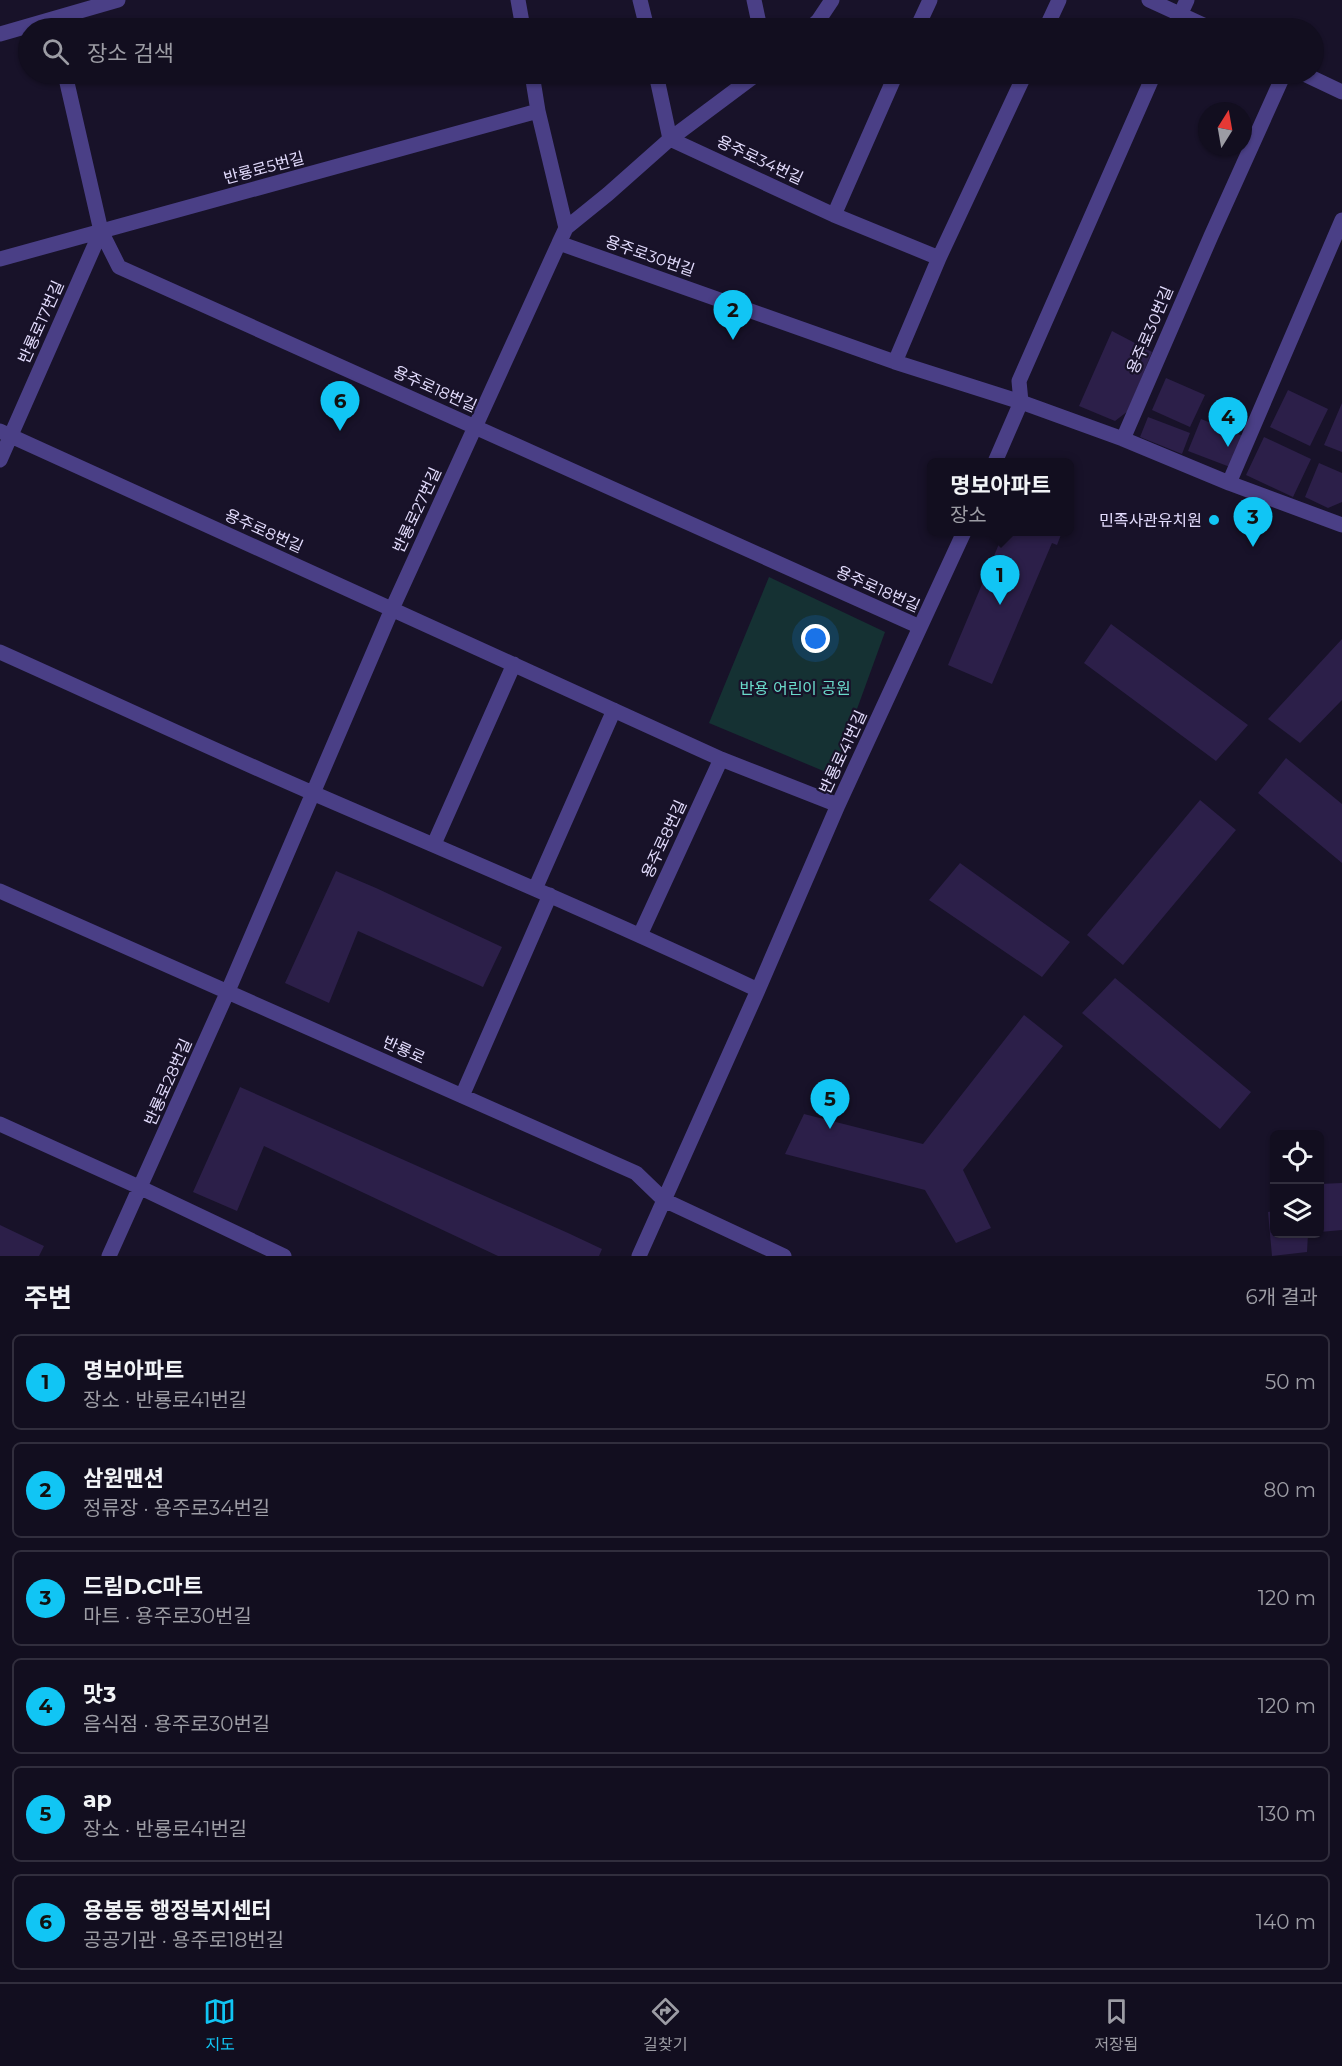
<!DOCTYPE html>
<html lang="ko">
<head>
<meta charset="utf-8">
<style>
	:root { --surface:#120e1f; --page:#1b1728; --text:#f1f3f6; --muted:#9c9ca4; --line:#312e3d; --accent:#11c5f4 }
	body { margin:0; font-family:Montserrat,"Noto Sans KR",sans-serif; background:var(--page); color:var(--text) }
	.controls { position:absolute; right:18px; bottom:18px; display:grid; overflow:hidden; border-radius:9px; box-shadow:0 2px 4px #0004 }
	.controls button { width:54px; height:54px; display:grid; place-items:center; padding:0; border:0; border-bottom:2px solid var(--line); background:var(--surface); color:var(--text); font:30px sans-serif }
	.compass { position:absolute; left:1198px; top:102px; width:54px; height:54px; border-radius:50%; background:var(--surface); box-shadow:0 2px 4px #0004; rotate:11deg }
	.you { position:absolute; left:816px; top:639px; width:21px; height:21px; margin:-15px; border:4px solid #fff; border-radius:50%; background:#1a73e8; box-shadow:0 0 0 9px #1a73e833 }
	.badge { display:grid; place-items:center; width:39px; height:39px; border-radius:50%; background:var(--accent); color:#111; font-size:20px; font-weight:700 }
	.pin { position:absolute; translate:-50% -50px; filter:drop-shadow(0 2px 3px #0008) }
	.pin::after { content:''; position:absolute; top:32px; width:21px; height:18px; background:inherit; clip-path:polygon(0 0,100% 0,50% 100%) }
	.popup { position:absolute; left:927px; top:458px; width:147px; height:78px; box-sizing:border-box; display:grid; place-content:center; border-radius:9px; background:var(--surface); filter:drop-shadow(0 2px 4px #0005); font-size:20px; white-space:nowrap; color:var(--muted) }
	.popup b { font-size:22px; color:var(--text) }
	.popup::after { content:''; position:absolute; left:50%; top:100%; margin-left:-12px; border:12px solid transparent; border-top-color:var(--surface) }
	.list { margin:0; padding:0; list-style:none }
	h2 { display:flex; justify-content:space-between; align-items:center; height:78px; margin:0; padding:0 24px; font-size:26px }
	h2 small { font-size:20px; font-weight:400; color:var(--muted) }
	.list li { display:grid; grid-template-columns:39px 1fr auto; gap:18px; align-items:center; box-sizing:border-box; height:96px; margin:0 12px 12px; padding:0 12px; border:2px solid var(--line); border-radius:9px }
	.list b { display:block; font-size:22px; white-space:nowrap }
	.list p { margin:0; font-size:20px; white-space:nowrap; color:var(--muted) }
	.list em { font-size:20px; font-style:normal; color:var(--muted) }
	.icon { flex:none; width:33px; height:33px; fill:none; stroke:currentColor; stroke-width:2; stroke-linecap:round; stroke-linejoin:round }
	.map { position:relative; flex:none; width:1342px; height:1256px; overflow:hidden }
	.search { position:absolute; background:var(--surface); box-shadow:0 2px 4px #0004; left:18px; right:18px; top:18px; height:66px; display:flex; align-items:center; gap:15px; box-sizing:border-box; padding:0 21px; border-radius:33px; color:var(--muted); font-size:22px }
	.sheet { height:726px; background:var(--surface) }
	nav { display:flex; justify-content:space-around; align-items:center; box-sizing:border-box; height:84px; border-top:2px solid var(--line); background:var(--surface); font-size:16px; color:var(--muted) }
	nav a { display:grid; justify-items:center; gap:3px }
	nav .on { color:var(--accent) }
	.map>svg:first-child { display:block }
	.green { fill:#153133 }
	.building { fill:#2c1f49 }
	.lines { fill:none; stroke-linecap:round; stroke-linejoin:round }
	.minor { stroke:#4a3f86; stroke-width:15 }
	.poi-dot { fill:#11c5f4; stroke:#181229; stroke-width:2 }
	.labels { text-anchor:middle; dominant-baseline:central; stroke-width:4.5; stroke-linejoin:round; paint-order:stroke }
	.street-label { font-size:16px; fill:#e3dcfd; stroke:#181229 }
	.poi-label { font-size:16px; fill:#e3dcfd; stroke:#181229; text-anchor:end }
	.park-label { font-size:16px; fill:#6adbcb; stroke:#181229 }
</style>
</head>
<body>
<div class="map">
<svg width="1342" height="1256" viewBox="0 0 1342 1256">
	<rect width="100%" height="100%" fill="#181229"/>
	<path class="green" d="M769,577L885,632L833,775L709,723Z"/>
	<path class="building" d="M1112,331L1152,352L1128,411L1115,421L1079,406Z
		M1166,378L1205,395L1190,427L1152,410Z
		M1288,390L1328,409L1310,446L1270,427Z
		M1342,403V452L1324,445Z
		M1148,417L1190,433L1182,454L1140,437Z
		M1201,419L1243,436L1230,467L1188,451Z
		M1264,437L1311,459L1293,497L1246,475Z
		M1319,463L1342,473V502L1328,508L1305,497Z
		M1004,532H1062L1057,545L1052,543L992,684L948,665Z
		M1111,624L1248,725L1216,761L1084,663Z
		M1342,639V700L1300,743L1268,719Z
		M1286,758L1342,804V863L1258,793Z
		M1200,800L1236,830L1123,965L1087,935Z
		M960,863L1070,942L1042,977L929,900Z
		M336,871L376,888L502,947L483,987L358,931L329,1003L285,983Z
		M1115,978L1251,1092L1220,1129L1082,1013Z
		M1024,1015L1063,1046L963,1170L991,1228L956,1243L925,1190L785,1154L804,1114L923,1144Z
		M240,1087L568,1233L602,1249L599,1256H498L264,1146L237,1211L193,1192Z
		M1342,1183V1230L1320,1232V1184Z
		M1274,1211V1234H1308L1307,1252L1272,1256L1268,1212Z
		M0,1225L44,1246L39,1256H0Z"/>
	<g class="lines">
		<path class="minor" d="M518,0L523,28
			M640,0L647,28
			M754,0L760,28
			M1149,0L1210,28
			M810,28L818,21L832,0
			M917,28L930,0
			M1046,28L1059,0
			M1174,28L1187,0
			M0,34L118,0
			M65,74L101,231L119,267L920,627
			M532,74L538,111L566,228L559,243L895,362L1021,402L1123,439L1229,483L1342,525
			M656,74L670,139
			M1304,74L1342,92
			M670,139L834,215L939,258
			M834,215L896,74
			M566,228L608,194L670,139L757,74
			M0,259L538,111
			M895,362L939,258L1025,74
			M0,431L721,759L838,805
			M1123,439L1211,236L1284,74
			M0,460L101,231
			M995,462L1021,402L1019,381L1154,74
			M1229,483L1342,220
			M0,652C105,699 209,748 315,794C463,858 612,921 758,990
			M434,844L514,664
			M535,889L614,710
			M0,891L636,1173L664,1200L784,1256
			M640,935L721,759
			M462,1096L550,895
			M0,1124L139,1187L284,1256
			M109,1256L228,991L392,609L559,243
			M639,1256L758,990L838,805L964,532"/>
	</g>
	<circle class="poi-dot" cx="1214" cy="520" r="6"/>
	<g class="labels">
		<g class="street-label">
			<text transform="translate(760 160) rotate(25)">용주로34번길</text>
			<text transform="translate(264 168) rotate(-15)">반룡로5번길</text>
			<text transform="translate(650 256) rotate(19)">용주로30번길</text>
			<text transform="translate(41 322) rotate(-66)">반룡로17번길</text>
			<text transform="translate(1150 330) rotate(-67)">용주로30번길</text>
			<text transform="translate(435 389) rotate(24)">용주로18번길</text>
			<text transform="translate(417 510) rotate(-65)">반룡로27번길</text>
			<text transform="translate(264 531) rotate(24)">용주로8번길</text>
			<text transform="translate(878 589) rotate(24)">용주로18번길</text>
			<text transform="translate(843 752) rotate(-65)">반룡로41번길</text>
			<text transform="translate(664 839) rotate(-65)">용주로8번길</text>
			<text transform="translate(404 1050) rotate(24)">반룡로</text>
			<text transform="translate(168 1082) rotate(-66)">반룡로28번길</text>
		</g>
		<g class="poi-label">
			<text x="1202" y="520">민족사관유치원</text>
		</g>
		<g class="park-label">
			<text x="795" y="688">반용 어린이 공원</text>
		</g>
	</g>
</svg>
<div class="controls">
<button><svg class="icon" aria-label="locate" viewBox="0 0 24 24"><circle cx="12" cy="12" r="6"/><path d="M12 2v4M12 18v4M2 12h4M18 12h4"/></svg></button>
<button><svg class="icon" aria-label="layers" viewBox="0 0 24 24"><path d="M12 4l9 5-9 5-9-5zM3 14l9 5 9-5"/></svg></button>
</div>
<svg class="compass" viewBox="-18 -18 36 36"><path d="M0-13l5 13h-10z" fill="#e53935"/><path d="M0 13l5-13h-10z" fill="#9c9ca4"/></svg>
<div class="you"></div>
<div class="pin badge" style="left:1000px;top:605px">1</div>
<div class="popup"><b>명보아파트</b>장소</div>
<div class="pin badge" style="left:733px;top:340px">2</div>
<div class="pin badge" style="left:1253px;top:547px">3</div>
<div class="pin badge" style="left:1228px;top:447px">4</div>
<div class="pin badge" style="left:830px;top:1129px">5</div>
<div class="pin badge" style="left:340px;top:431px">6</div>
<div class="search"><svg class="icon" aria-label="search" viewBox="0 0 24 24"><circle cx="10" cy="10" r="6"/><path d="M15 15l6 6"/></svg>장소 검색</div>
</div>
<section class="sheet">
<h2>주변<small>6개 결과</small></h2>
<ul class="list">
<li><span class="badge">1</span><div><b>명보아파트</b><p>장소 · 반룡로41번길</p></div><em>50 m</em></li>
<li><span class="badge">2</span><div><b>삼원맨션</b><p>정류장 · 용주로34번길</p></div><em>80 m</em></li>
<li><span class="badge">3</span><div><b>드림D.C마트</b><p>마트 · 용주로30번길</p></div><em>120 m</em></li>
<li><span class="badge">4</span><div><b>맛3</b><p>음식점 · 용주로30번길</p></div><em>120 m</em></li>
<li><span class="badge">5</span><div><b>ap</b><p>장소 · 반룡로41번길</p></div><em>130 m</em></li>
<li><span class="badge">6</span><div><b>용봉동 행정복지센터</b><p>공공기관 · 용주로18번길</p></div><em>140 m</em></li>
</ul>
</section>
<nav>
<a class="on"><svg class="icon" aria-label="map" viewBox="0 0 24 24"><path d="M3 6l6-2 6 2 6-2v14l-6 2-6-2-6 2zM9 4v14M15 6v14"/></svg>지도</a>
<a><svg class="icon" aria-label="directions" viewBox="0 0 24 24"><path d="M12 3l9 9-9 9-9-9zM9 14v-3h6M13 9l2 2-2 2"/></svg>길찾기</a>
<a><svg class="icon" aria-label="saved" viewBox="0 0 24 24"><path d="M7 4h10v16l-5-4-5 4z"/></svg>저장됨</a>
</nav>
</body>
</html>
